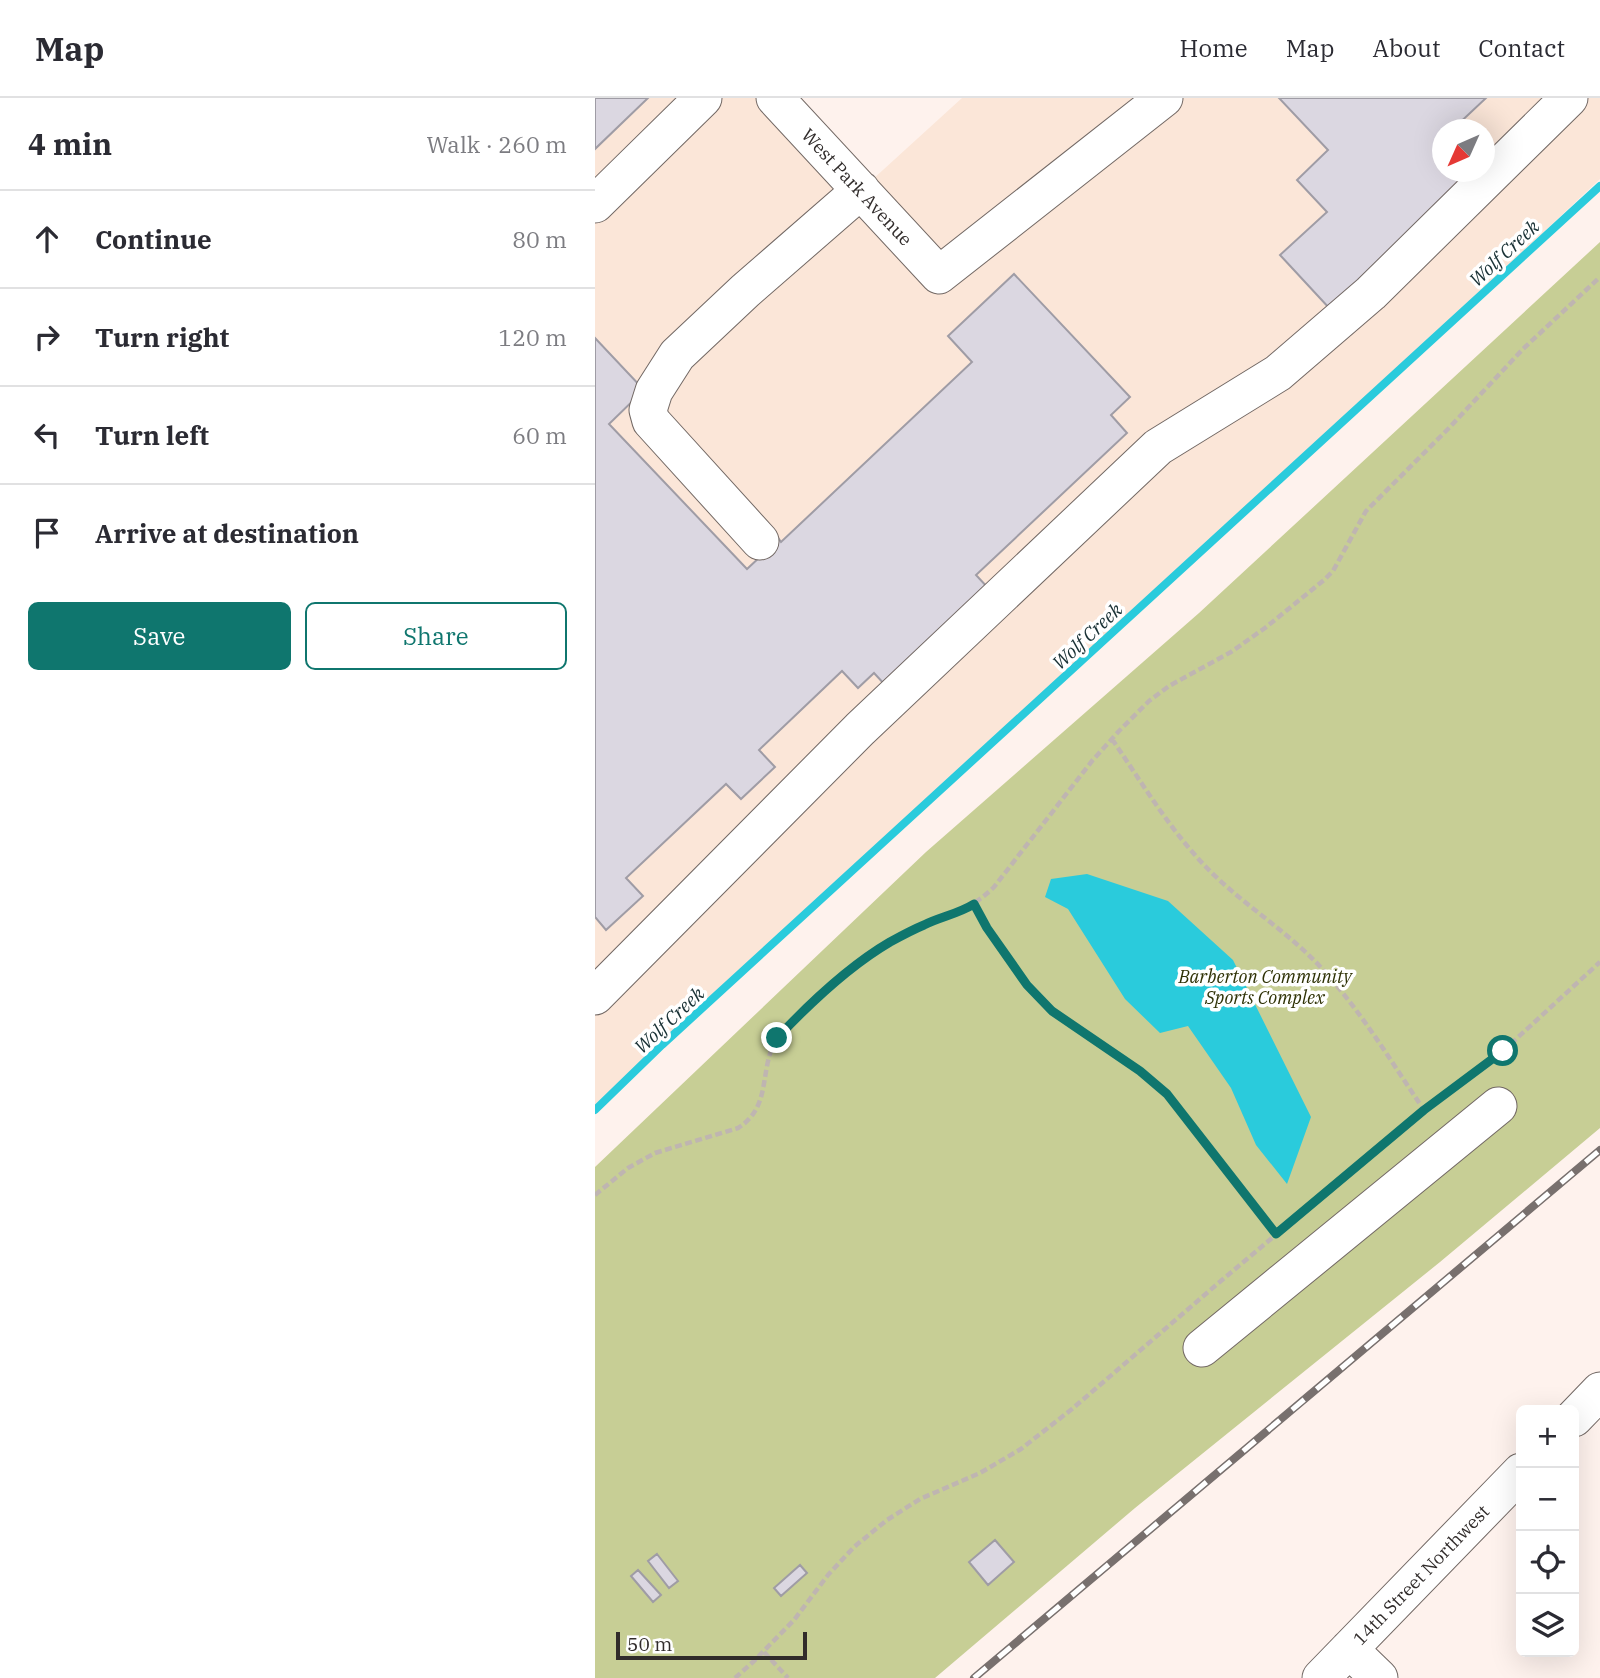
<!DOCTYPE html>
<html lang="en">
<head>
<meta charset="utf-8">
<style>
	:root { --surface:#fff; --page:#f2f2f3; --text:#2b2b33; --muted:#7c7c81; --line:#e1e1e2; --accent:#0f766e }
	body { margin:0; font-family:"IBM Plex Serif",serif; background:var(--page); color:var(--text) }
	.controls { position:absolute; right:21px; bottom:21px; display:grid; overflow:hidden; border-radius:10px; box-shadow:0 7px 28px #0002 }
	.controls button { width:63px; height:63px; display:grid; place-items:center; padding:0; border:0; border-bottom:2px solid var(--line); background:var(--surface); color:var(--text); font:35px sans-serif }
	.compass { position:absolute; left:837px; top:21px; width:63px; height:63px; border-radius:50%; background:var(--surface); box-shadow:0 7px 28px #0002; rotate:225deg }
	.scale { position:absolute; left:21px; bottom:18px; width:191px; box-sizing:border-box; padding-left:7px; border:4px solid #312c2b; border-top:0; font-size:19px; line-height:24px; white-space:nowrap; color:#312c2b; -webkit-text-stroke:5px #fff; paint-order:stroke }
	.stop { position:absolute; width:21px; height:21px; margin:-16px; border:5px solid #0f766e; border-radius:50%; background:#fff }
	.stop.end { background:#0f766e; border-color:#fff; box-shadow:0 2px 7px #0008 }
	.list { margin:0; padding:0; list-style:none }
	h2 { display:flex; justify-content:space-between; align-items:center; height:91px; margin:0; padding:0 28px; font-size:30px }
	h2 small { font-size:23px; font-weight:400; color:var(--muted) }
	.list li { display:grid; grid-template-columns:46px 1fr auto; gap:21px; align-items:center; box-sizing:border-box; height:98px; padding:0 28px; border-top:2px solid var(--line) }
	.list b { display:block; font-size:26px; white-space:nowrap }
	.list em { font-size:23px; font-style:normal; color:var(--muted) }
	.actions { display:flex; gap:14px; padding:21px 28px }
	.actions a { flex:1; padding:16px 0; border:2px solid var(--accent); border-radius:10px; text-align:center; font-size:24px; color:var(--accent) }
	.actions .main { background:var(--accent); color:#fff }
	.icon { flex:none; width:38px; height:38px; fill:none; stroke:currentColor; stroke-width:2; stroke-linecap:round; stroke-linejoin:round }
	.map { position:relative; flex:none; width:1005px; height:1580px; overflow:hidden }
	header { display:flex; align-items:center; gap:42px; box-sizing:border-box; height:98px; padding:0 35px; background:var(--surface); border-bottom:2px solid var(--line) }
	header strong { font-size:33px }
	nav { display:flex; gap:38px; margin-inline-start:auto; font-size:24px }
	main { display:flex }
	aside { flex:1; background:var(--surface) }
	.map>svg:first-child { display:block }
	.industrial { fill:#fbe6d8; fill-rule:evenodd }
	.green { fill:#c7ce95 }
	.water { fill:#2acbdc }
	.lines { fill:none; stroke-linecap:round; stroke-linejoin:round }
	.stream { stroke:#2acbdc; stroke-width:8 }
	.building { fill:#dbd7e1; stroke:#9f9ca5; stroke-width:2 }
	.minor-casing { stroke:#726864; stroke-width:39 }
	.path { stroke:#bfb5b1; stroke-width:4.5; stroke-dasharray:7 3.5; stroke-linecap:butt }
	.minor { stroke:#fff; stroke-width:37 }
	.rail-casing { stroke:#78706e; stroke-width:8 }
	.rail { stroke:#fff; stroke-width:5; stroke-dasharray:16; stroke-linecap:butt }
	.route { stroke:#0f766e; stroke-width:9 }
	.labels { text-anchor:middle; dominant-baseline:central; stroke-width:7; stroke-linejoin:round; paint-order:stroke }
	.street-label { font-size:18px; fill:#312c2b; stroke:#fff }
	.park-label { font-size:18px; font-style:italic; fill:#2f3206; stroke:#fff }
	.water-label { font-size:19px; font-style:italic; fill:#193135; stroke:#fff }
</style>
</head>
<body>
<header>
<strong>Map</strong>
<nav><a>Home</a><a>Map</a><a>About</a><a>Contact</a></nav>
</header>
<main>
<aside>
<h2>4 min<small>Walk · 260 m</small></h2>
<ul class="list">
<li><svg class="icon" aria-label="ahead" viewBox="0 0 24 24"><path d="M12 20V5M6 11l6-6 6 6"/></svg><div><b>Continue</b></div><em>80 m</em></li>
<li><svg class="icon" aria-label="right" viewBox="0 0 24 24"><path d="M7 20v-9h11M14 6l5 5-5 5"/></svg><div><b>Turn right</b></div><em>120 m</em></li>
<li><svg class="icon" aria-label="left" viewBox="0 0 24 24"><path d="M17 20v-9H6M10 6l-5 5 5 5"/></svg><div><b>Turn left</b></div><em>60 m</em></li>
<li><svg class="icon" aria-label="arrive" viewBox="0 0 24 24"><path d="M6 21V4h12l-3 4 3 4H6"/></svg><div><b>Arrive at destination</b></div></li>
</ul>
<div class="actions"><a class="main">Save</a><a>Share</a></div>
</aside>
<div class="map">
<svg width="1005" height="1580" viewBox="0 0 1005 1580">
	<rect width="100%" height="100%" fill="#fef2ed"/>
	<path class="industrial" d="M0,0H180L266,92L367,0H1005V81L697,371L67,947L0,1012ZM848,32H890V74H848Z"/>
	<path class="green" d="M1005,144V1030L845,1164L540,1410L340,1580H0V1069L331,754L604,515Z"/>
	<path class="water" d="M492,776L573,803L638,862L716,1019L692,1086L661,1047L636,990L593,928L565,935L530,901L473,811L450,799L456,781Z"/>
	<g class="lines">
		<path class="stream" d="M0,1012L67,947L1005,88"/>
	</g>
	<path class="building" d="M0,0H53L0,51Z
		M684,0H891L857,32H848V74H884L736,212L685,157L732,114L702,82L733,52Z
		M419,176L535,299L516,317L532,335L381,477L395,492L292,589L279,575L263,590L247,573L164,652L180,669L146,701L131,686L31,780L48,798L11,832L0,819V240L49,292L14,326L152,471L184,441L186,444L377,264L353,238Z
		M400,1442L419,1464L393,1487L374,1464Z
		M62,1456L83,1483L74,1490L53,1463Z
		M205,1467L212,1475L186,1498L179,1490Z
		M43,1472L66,1497L58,1504L36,1478Z"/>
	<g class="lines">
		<defs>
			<path id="minor" d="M180,0L344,177L569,0
				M0,106L108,0
				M165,443L56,323L53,312L59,293L82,257L150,193L266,92
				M0,898L265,631L563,349L683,275L776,195L974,0
				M607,1250L903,1008
				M979,1320L1005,1293
				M754,1551L784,1580
				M726,1580L926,1374"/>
		</defs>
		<use href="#minor" class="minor-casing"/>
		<path class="path" d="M517,641C547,685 575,732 612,770C651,810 701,838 736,881C771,921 799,968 829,1012
			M379,806L392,830L432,887L457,913L545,973L572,996L681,1136
			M0,1097L33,1070L60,1055L143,1030C178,1008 163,971 182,940C188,930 200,921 208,913C234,889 262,865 292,846C329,822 367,821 399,789L497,663L524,633L554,603L574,588L636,554L670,530L729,482L738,473L771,413L853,331L928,251L1005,179
			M169,1554L193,1580
			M140,1580L159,1563L199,1522L233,1477L259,1449L292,1422L325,1401L385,1375L426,1351L477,1311L620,1188L829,1012L908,953L1005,864"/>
		<use href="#minor" class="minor"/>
		<defs>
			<path id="rail" d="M379,1580L1005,1052"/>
		</defs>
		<use href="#rail" class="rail-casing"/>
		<use href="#rail" class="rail"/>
	</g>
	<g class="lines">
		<path class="route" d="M182,940C214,906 254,868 295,844C306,838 317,832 329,827C345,819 363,816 379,806L392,830L432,887L457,913L545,973L572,996L681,1136L829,1012L908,953"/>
	</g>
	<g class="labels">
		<g class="street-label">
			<text transform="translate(262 89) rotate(47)">West Park Avenue</text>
			<text transform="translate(826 1477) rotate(-46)">14th Street Northwest</text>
		</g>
		<g class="park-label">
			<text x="670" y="878">Barberton Community<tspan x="670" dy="21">Sports Complex</tspan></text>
		</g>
		<g class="water-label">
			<text transform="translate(909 155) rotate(-43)">Wolf Creek</text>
			<text transform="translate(492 538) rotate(-43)">Wolf Creek</text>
			<text transform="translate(74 922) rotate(-43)">Wolf Creek</text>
		</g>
	</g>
</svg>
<div class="controls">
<button>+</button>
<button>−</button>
<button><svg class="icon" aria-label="locate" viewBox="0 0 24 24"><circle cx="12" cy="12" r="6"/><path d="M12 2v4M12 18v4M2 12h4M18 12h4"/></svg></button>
<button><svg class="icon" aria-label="layers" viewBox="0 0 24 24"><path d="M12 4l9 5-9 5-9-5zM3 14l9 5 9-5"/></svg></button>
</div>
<svg class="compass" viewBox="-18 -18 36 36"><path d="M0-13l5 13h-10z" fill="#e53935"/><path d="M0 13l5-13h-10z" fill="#7c7c81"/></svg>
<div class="scale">50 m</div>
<div class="stop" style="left:908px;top:953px"></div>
<div class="stop end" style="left:182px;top:940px"></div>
</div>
</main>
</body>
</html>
